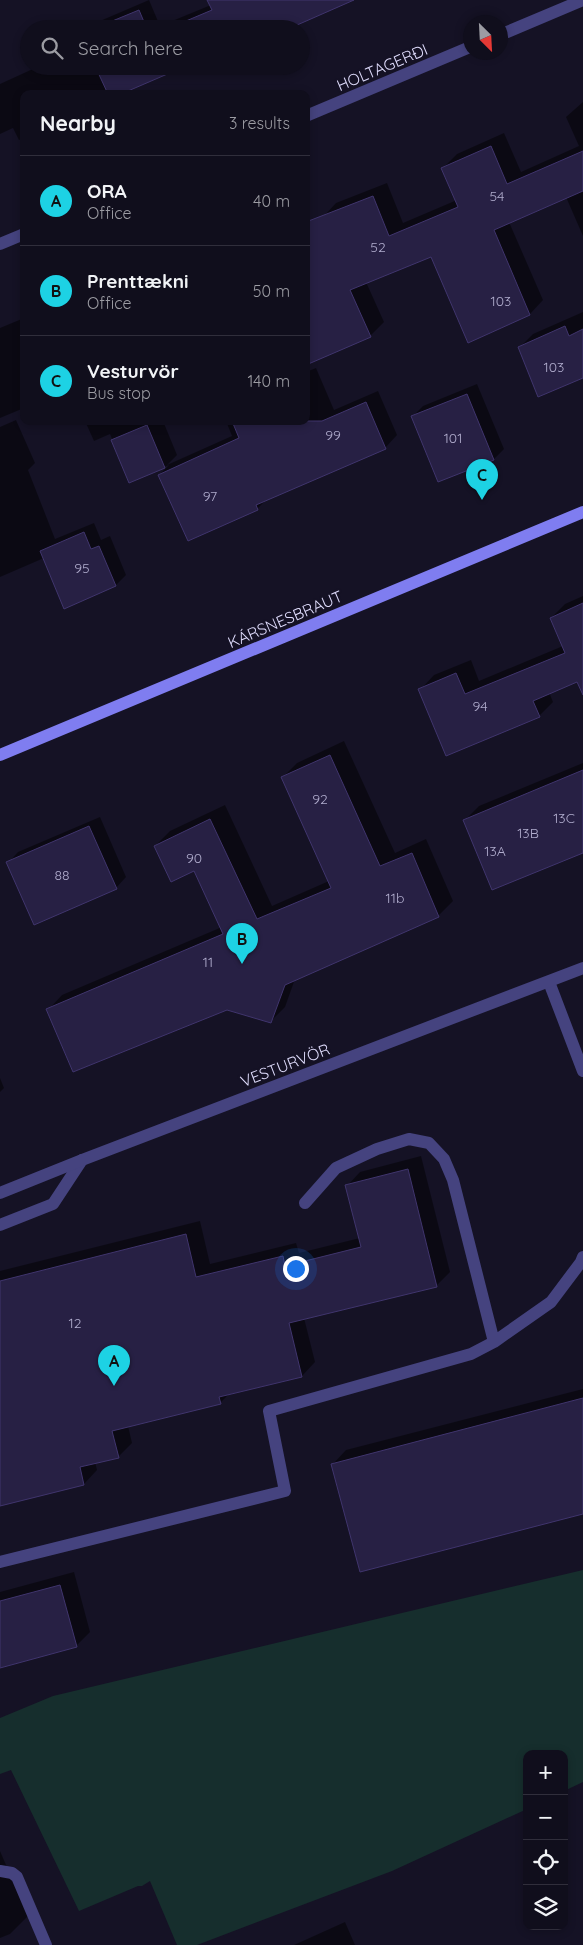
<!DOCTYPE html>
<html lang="en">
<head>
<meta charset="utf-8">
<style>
	:root { --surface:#100e1c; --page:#191725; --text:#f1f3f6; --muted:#9c9ca3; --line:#302e3b; --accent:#1dd2e4 }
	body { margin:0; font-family:Quicksand,sans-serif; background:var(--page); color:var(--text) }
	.controls { position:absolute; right:15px; bottom:15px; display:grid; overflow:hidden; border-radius:10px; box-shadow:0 2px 8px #0003 }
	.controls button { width:45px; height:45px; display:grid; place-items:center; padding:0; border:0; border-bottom:1px solid var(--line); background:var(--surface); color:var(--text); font:25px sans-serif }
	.compass { position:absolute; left:463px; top:15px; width:45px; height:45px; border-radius:50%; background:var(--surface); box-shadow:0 2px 8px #0003; rotate:156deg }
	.you { position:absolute; left:295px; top:1268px; width:18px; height:18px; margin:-12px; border:4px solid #fff; border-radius:50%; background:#1a73e8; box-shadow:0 0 0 8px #1a73e833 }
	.badge { display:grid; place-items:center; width:32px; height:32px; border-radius:50%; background:var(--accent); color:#111; font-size:16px; font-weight:700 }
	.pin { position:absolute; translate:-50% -41px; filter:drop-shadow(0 1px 2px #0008) }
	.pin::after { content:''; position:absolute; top:26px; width:18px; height:15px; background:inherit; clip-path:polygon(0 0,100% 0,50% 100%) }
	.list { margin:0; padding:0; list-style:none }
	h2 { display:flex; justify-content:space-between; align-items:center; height:65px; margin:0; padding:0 20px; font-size:21px }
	h2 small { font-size:16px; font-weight:400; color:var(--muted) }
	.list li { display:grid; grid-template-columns:32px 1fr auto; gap:15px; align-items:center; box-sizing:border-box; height:90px; padding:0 20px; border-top:1px solid var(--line) }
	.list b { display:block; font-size:19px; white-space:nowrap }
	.list p { margin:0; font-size:16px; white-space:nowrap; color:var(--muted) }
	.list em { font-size:16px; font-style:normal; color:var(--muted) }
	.icon { flex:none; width:28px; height:28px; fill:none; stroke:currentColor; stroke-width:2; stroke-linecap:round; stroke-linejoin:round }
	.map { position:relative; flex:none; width:583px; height:1945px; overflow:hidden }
	.search { position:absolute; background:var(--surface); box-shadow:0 2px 8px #0003; left:20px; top:20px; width:290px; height:55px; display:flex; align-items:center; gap:12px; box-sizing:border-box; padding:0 18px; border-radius:28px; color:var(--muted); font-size:19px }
	.panel { position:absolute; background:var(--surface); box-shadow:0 2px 8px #0003; left:20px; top:90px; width:290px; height:335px; border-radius:10px }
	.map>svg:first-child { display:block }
	.green { fill:#162e2d }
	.shadow { fill:#0007 }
	.building { fill:#272044; stroke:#40356d }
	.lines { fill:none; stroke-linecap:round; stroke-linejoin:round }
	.lane { stroke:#45437f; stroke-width:12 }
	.street { stroke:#45437f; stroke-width:12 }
	.secondary { stroke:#7f7df0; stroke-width:12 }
	.labels { text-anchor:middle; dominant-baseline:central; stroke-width:4.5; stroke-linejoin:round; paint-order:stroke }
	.number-label { font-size:14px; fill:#b0accd }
	.street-label { font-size:16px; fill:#dedbfb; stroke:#151225 }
</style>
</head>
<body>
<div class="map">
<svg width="583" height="1945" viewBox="0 0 583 1945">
	<rect width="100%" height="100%" fill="#151225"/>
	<path class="green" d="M583,1570V1782L564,1791V1754H527V1809L392,1871L197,1945H177L150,1881L142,1886H138L79,1911L11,1770L0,1774V1718L53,1696Z"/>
	<path class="shadow" d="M149,0L160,26L211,5L209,0H352L285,29H88L93,24Z
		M34,66H183L118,94H24V138L19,140L13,128L0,134V84L35,68Z
		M583,102V236L566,197L509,222L543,300L530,314L469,341L432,255L366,282L384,322L370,336L306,301L323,217L336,203L387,183L403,223L457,200L443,168L457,154L504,133L521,172L579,146L566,117Z
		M583,312V376L519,348L533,334Z
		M24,318V408L0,418V328Z
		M316,368L334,410L378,391L397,435L385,448L267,499L257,509L159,475L169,465L129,481L110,434L94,441L85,421H163L177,455L167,465L232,436L226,421H306V372Z
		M477,384L504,449L494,459L439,481L413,416L423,406Z
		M16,420L35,463L28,470L55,539L94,523L101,540L110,536L126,575L116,585L65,607L44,558L0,577V427Z
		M583,596V678L549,692L553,702L539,716L420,690L434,675L471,660L479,681L563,646L551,618L565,604Z
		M344,741L395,853L426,839L453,901L438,916L295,979L285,1007L270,1022L227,1009L48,1010L62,995L222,927L195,869L155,846L170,831L225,805L272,906L329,881L283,777L297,763Z
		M583,763V851L465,820L479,806Z
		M100,817L126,877L116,888L8,863L18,852Z
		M0,1078L4,1088L0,1092Z
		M421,1156L450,1272L436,1286L304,1318L315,1362L302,1376L230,1393L220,1403L128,1426L132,1443L118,1457L95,1462L97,1470L84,1484L0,1505V1271L200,1221L210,1264L296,1243L299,1253L360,1238L347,1186L360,1172Z
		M583,1389V1513L333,1464L346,1450Z
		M74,1572L90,1632L76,1646L0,1666V1592Z
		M0,1851L28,1916L10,1934L0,1938Z
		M345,1922L355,1945H294Z"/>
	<path class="building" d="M207,0H354L288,29H167L212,10Z
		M139,10L147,29H93Z
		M95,66H186L121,94H108Z
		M491,146L507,184L583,151V191L494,230L530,315L468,343L431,257L350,290L371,337L306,365V222L373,196L389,236L458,207L441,168Z
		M565,326L569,336L583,329V378L538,397L518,347Z
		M467,394L494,460L438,482L411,416Z
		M366,402L386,449L256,505L258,510L188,541L158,475L239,438L232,421H322Z
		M147,425L165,468L129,483L111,440Z
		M84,532L91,549L99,546L116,586L64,609L40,551Z
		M583,603V695L577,682L533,701L540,717L446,756L418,689L456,673L465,694L565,653L550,618Z
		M330,755L380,866L412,853L439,917L285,985L271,1023L227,1010L73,1072L46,1009L223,934L194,871L171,882L154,846L210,819L257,919L331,888L281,777Z
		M583,770V853L492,890L463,820Z
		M89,826L117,889L34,925L6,862Z
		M408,1169L437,1287L289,1323L302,1377L219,1397L221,1404L112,1431L119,1458L80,1467L84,1485L0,1506V1281L186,1234L196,1277L283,1256L285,1266L361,1247L345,1185Z
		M583,1398V1514L360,1572L331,1464Z
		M60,1585L77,1647L0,1668V1601Z"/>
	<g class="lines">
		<path class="lane" d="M549,982L583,1071
			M305,1203L336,1168L377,1149L409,1139L429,1143L444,1159L453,1180L494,1342
			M0,1225L53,1204L82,1160
			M0,1562L285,1491L269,1411L471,1354L494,1342L551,1302L581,1262L583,1257
			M0,1871L12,1873L17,1877L46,1945"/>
		<path class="street" d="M500,35L583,0
			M306,116L470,47
			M0,244L24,234
			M0,1193L82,1160L583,968"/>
		<path class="secondary" d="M0,755L583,512"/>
	</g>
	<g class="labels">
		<g class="number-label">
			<text x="497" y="196">54</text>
			<text x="378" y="247">52</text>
			<text x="501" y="301">103</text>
			<text x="554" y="367">103</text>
			<text x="333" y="435">99</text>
			<text x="453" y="438">101</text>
			<text x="210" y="496">97</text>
			<text x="82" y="568">95</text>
			<text x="480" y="706">94</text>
			<text x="320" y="799">92</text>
			<text x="564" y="818">13C</text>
			<text x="528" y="833">13B</text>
			<text x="495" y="851">13A</text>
			<text x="194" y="858">90</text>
			<text x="62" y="875">88</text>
			<text x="395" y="898">11b</text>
			<text x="208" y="962">11</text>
			<text x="75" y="1323">12</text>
		</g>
		<g class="street-label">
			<text transform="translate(382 67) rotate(-23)">HOLTAGERÐI</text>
			<text transform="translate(285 619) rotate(-23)">KÁRSNESBRAUT</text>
			<text transform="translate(285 1065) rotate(-21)">VESTURVÖR</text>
		</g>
	</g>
</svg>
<div class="controls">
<button>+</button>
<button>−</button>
<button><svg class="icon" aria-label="locate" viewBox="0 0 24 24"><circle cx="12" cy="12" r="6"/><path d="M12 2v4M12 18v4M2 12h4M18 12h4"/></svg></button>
<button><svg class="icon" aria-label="layers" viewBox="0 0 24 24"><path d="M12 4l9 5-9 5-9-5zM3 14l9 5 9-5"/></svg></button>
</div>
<svg class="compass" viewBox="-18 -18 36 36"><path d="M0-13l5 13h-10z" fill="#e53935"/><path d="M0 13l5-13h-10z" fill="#9c9ca3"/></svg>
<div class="you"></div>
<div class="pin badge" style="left:114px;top:1386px">A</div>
<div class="pin badge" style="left:242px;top:964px">B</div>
<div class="pin badge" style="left:482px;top:500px">C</div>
<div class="search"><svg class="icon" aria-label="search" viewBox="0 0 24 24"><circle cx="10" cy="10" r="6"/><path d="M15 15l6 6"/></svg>Search here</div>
<section class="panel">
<h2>Nearby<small>3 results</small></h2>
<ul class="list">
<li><span class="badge">A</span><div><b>ORA</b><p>Office</p></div><em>40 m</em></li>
<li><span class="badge">B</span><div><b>Prenttækni</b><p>Office</p></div><em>50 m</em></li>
<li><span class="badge">C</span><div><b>Vesturvör</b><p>Bus stop</p></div><em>140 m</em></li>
</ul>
</section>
</div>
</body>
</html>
